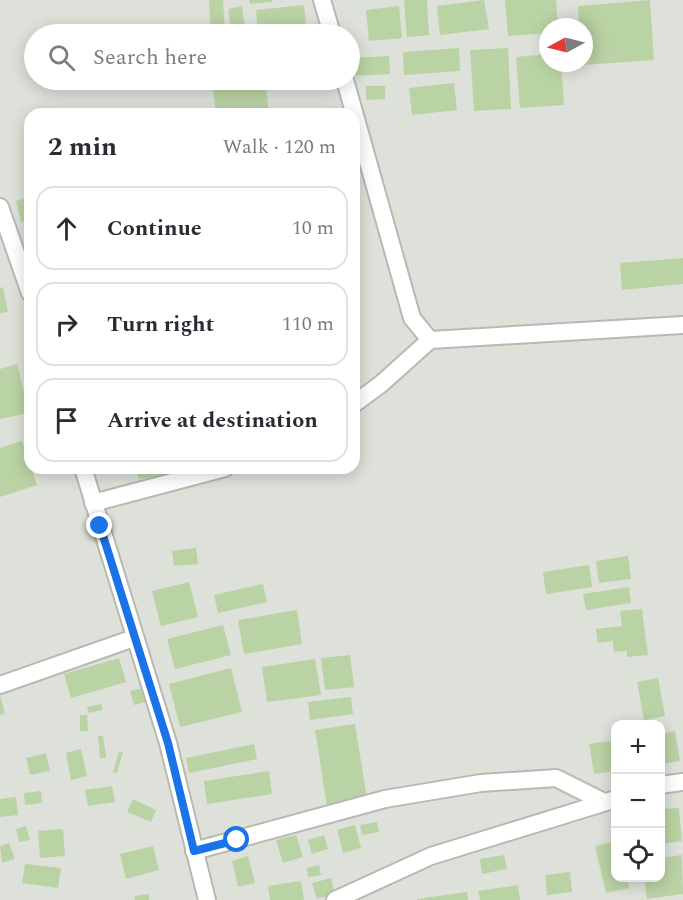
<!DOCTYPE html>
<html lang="en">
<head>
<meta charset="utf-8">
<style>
	:root { --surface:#fff; --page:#f2f2f3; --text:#2b2b33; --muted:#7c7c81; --line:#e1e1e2 }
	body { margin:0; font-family:Spectral,serif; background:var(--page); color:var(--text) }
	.controls { position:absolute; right:18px; bottom:18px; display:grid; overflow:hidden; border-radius:12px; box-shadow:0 3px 15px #0003 }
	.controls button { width:54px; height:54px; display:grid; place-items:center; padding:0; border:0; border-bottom:2px solid var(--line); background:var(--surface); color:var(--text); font:30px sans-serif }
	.compass { position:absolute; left:539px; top:18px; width:54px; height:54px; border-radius:50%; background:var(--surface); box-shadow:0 3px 15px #0003; rotate:263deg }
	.stop { position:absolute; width:18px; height:18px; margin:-14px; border:4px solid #1a73e8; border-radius:50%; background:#fff }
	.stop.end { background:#1a73e8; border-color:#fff; box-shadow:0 2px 6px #0008 }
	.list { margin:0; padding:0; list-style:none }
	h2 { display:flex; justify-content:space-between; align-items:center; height:78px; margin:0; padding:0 24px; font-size:26px }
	h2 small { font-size:20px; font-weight:400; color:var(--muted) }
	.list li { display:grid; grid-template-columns:39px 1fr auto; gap:18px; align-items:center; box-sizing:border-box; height:84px; margin:0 12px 12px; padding:0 12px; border:2px solid var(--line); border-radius:18px }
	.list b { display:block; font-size:22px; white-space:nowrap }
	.list em { font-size:20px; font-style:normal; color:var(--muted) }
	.icon { flex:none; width:33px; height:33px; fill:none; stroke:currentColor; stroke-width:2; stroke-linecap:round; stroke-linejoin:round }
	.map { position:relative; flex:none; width:683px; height:900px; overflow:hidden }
	.search { position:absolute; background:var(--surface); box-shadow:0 3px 15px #0003; left:24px; top:24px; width:336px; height:66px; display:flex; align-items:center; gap:15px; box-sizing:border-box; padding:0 21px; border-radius:33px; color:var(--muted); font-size:22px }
	.panel { position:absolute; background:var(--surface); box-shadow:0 3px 15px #0003; left:24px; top:108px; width:336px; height:366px; border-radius:18px }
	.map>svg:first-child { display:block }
	.building { fill:#bad3a4 }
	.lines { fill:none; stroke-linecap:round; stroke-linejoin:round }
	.street-casing { stroke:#b6bab2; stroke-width:20 }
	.street { stroke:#fff; stroke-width:16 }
	.route { stroke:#1a73e8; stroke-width:8 }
</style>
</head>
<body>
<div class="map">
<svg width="683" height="900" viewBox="0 0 683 900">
	<rect width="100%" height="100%" fill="#dde1d9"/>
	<path class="building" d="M209,0H223L225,34H211Z
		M249,0H272V2L250,4Z
		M404,0H427L429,35L407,37Z
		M484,0L489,29L440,35L437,6Z
		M505,0H556L558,27H548V33L508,36Z
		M650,0L654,60L584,65V27H579L578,6Z
		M304,5L306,25L258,30L256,10Z
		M242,6L246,34H232L228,9Z
		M399,6L402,38L369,41L366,10Z
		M459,48L460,71L404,75L403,52Z
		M508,48L511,109L474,111L470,50Z
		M548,54V63H561L564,105L520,108L516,57Z
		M389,56L390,74L350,76V58Z
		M454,83L457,110L412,115L409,88Z
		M266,84L269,114H216L213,90Z
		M366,86H385V99L366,100Z
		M30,197V220L21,222L16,201Z
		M683,258V284L622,290L620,263Z
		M3,287L8,312L0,313V288Z
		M17,364L29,413L0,419V369Z
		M22,441L37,485L0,497V448Z
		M137,468H164V476L138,479Z
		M172,468H210L173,474Z
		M196,548L198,564L174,566L172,551Z
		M628,556L631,579L599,583L596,561Z
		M589,565L592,587L546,594L543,572Z
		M189,582L198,617L161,626L152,591Z
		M263,584L267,602L218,613L214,595Z
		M629,587L631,603L586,610L583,594Z
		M642,609L648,655L627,657V651L614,652L613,641L598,643L596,629L622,626L620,611Z
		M297,610L302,644L244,654L238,620Z
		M223,625L231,655L175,669L167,639Z
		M350,655L354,687L325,690L321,658Z
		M119,658L126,682L71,698L64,674Z
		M315,659L321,695L267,702L262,667Z
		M231,668L242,712L180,727L169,684Z
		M658,678L665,716L644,720L637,682Z
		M143,688L146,702L134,705L130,691Z
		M0,695L5,714L0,715Z
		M351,697L353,714L310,720L308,702Z
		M101,704L103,710L89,713L87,707Z
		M80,715H87L88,731H80Z
		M355,724L367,799L327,806L315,730Z
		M675,731L680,761L660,764V734Z
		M98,736H103L106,758H100Z
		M616,740V771L594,774L589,744Z
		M254,744L257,759L189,773L186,758Z
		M81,749L87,776L71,780L66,753Z
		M119,751L123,752L117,773L113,772Z
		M46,753L50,771L30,775L26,758Z
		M269,771L272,794L207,804L204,781Z
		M112,786L115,802L88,806L85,790Z
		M41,791L42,803L25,805L24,793Z
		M16,797L18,815L0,817V799Z
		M133,799L156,810L151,822L127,812Z
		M679,808L682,841L660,844V809Z
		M377,822L379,832L362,835L360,825Z
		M355,825L361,848L343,853L337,830Z
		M26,826L30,840L19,842L16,829Z
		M63,829L65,856L40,858L38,831Z
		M296,835L303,857L283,863L276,840Z
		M324,835L328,849L312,854L308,840Z
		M616,841V878H627L629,888L606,893L595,846Z
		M9,843L15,859L2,863L0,846Z
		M153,846L159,870L126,879L120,854Z
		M504,855L507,869L482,874L480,859Z
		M682,855L683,894L647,899L644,878H660V858Z
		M248,856L255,883L238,887L232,861Z
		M25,864L61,868L58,888L22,883Z
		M319,865L321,875L308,877L307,868Z
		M570,872L572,892L547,895L545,875Z
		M331,878L335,894L317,899L312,883Z
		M301,881L304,900H270L268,886Z
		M518,885L520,900H480L478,891Z
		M467,892L468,900H417V899Z
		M149,894V900H135L134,896Z"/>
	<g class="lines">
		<defs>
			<path id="street" d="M322,0L332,34
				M345,80L412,318L430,340L683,325
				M0,207L30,293
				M354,404L381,384L430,340
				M83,468L168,743L207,900
				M93,503L225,468
				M0,685L134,638
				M660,785L683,782
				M194,851L385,799L481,783L556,778L604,802
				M335,900L431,856L616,799"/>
		</defs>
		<use href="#street" class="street-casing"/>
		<use href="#street" class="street"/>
	</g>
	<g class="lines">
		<path class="route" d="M100,526L168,743L194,851L237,840"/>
	</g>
</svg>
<div class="controls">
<button>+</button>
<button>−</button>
<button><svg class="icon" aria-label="locate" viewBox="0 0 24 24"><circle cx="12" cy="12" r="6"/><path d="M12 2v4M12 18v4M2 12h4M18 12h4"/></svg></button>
</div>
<svg class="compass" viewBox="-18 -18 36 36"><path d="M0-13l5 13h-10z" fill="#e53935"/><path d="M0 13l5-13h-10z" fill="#7c7c81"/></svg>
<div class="stop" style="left:237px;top:840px"></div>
<div class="stop end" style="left:100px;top:526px"></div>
<div class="search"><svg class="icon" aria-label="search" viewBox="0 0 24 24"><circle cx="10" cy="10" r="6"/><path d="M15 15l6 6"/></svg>Search here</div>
<section class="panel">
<h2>2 min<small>Walk · 120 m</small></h2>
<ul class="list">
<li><svg class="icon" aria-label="ahead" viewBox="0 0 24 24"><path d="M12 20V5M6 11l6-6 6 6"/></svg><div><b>Continue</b></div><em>10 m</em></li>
<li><svg class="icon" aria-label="right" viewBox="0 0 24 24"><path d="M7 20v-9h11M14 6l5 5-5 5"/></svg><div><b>Turn right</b></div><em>110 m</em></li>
<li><svg class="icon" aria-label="arrive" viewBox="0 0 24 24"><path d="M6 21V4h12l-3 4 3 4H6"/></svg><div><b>Arrive at destination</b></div></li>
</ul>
</section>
</div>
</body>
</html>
